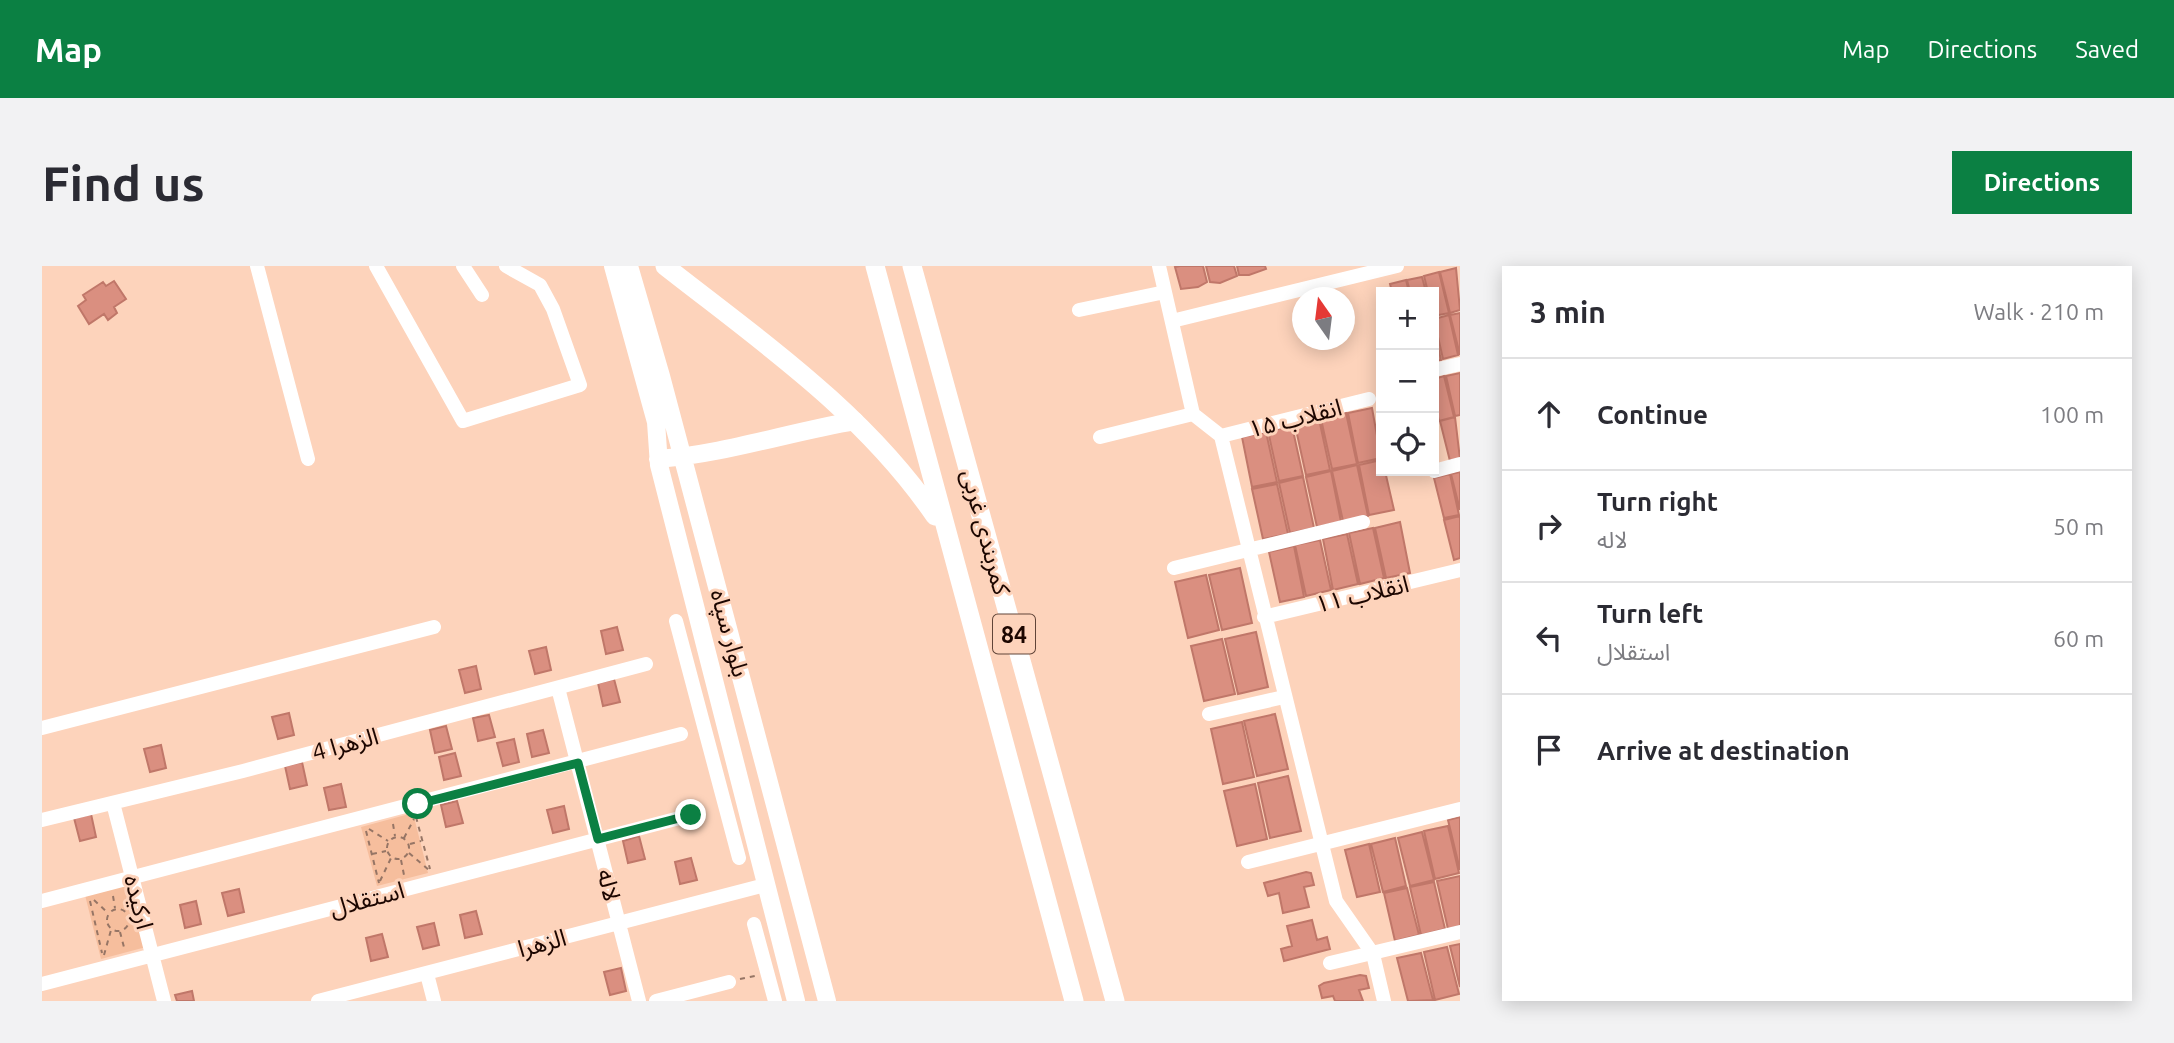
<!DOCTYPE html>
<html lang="en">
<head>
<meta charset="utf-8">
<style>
	:root { --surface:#fff; --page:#f2f2f3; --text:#2b2b33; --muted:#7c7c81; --line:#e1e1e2; --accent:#0b8043 }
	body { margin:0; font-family:Ubuntu,"Noto Sans Arabic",sans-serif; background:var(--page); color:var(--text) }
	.controls { position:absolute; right:21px; top:21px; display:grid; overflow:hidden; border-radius:0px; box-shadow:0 4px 18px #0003 }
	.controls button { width:63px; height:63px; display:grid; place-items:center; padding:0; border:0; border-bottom:2px solid var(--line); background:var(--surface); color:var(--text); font:35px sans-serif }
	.compass { position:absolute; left:1250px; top:21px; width:63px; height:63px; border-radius:50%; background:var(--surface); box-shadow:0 4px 18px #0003; rotate:346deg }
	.stop { position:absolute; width:21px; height:21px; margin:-16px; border:5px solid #0b8043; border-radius:50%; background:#fff }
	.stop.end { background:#0b8043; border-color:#fff; box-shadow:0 2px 7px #0008 }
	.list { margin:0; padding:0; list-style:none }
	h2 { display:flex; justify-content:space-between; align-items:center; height:91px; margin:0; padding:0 28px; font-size:30px }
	h2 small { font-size:23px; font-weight:400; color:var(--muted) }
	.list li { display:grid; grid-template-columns:46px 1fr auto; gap:21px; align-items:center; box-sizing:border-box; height:112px; padding:0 28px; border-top:2px solid var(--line) }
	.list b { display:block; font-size:26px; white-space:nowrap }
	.list p { margin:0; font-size:23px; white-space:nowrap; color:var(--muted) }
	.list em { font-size:23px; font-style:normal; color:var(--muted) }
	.icon { flex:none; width:38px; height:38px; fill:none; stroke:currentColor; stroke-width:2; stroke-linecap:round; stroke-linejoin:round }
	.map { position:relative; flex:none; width:1418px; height:735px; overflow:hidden; border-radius:0px }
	header { display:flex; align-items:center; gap:42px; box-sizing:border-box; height:98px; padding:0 35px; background:var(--accent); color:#fff }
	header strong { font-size:33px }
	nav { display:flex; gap:38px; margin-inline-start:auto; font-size:24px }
	.intro { display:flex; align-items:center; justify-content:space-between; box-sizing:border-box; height:168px; padding:0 42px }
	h1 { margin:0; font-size:49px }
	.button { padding:18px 32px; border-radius:0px; background:var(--accent); color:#fff; font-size:24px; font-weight:700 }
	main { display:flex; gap:42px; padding:0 42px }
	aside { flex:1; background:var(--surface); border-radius:0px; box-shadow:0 4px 18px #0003 }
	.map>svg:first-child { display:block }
	.green { fill:#f6be9d }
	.building { fill:#da8f80; stroke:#c07769; stroke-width:2 }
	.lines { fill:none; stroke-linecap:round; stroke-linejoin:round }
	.path { stroke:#967565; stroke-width:2; stroke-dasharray:5 5; stroke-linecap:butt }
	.minor { stroke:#fff; stroke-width:14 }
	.major { stroke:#fff; stroke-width:18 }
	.highway { stroke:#fff; stroke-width:19 }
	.route { stroke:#0b8043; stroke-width:9 }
	.labels { text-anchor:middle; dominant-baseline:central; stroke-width:6; stroke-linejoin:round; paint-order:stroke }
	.shield { fill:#fdd3bb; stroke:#604438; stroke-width:2 }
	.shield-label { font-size:23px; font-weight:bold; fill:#1c0600 }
	.street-label { font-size:24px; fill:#1c0600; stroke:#fdd3bb }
</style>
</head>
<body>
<header>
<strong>Map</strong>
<nav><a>Map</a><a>Directions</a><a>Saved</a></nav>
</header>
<div class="intro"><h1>Find us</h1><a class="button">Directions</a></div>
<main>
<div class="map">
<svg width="1418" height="735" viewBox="0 0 1418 735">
	<rect width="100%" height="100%" fill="#fdd3bb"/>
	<path class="green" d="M371,547L386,607L335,620L319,561Z
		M88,617L104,681L59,693L43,629Z"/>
	<path class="building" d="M1138,0H1161L1165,16L1156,21L1139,23L1133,1Z
		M1164,0H1192L1195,10L1178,17L1168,16Z
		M1195,0H1223L1224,3L1207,9H1197Z
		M1414,2L1418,44L1408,47L1398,6Z
		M1397,6L1407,47L1392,50V26H1386L1382,10Z
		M1380,11L1384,26H1368L1365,14Z
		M1364,14L1367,26H1350L1348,18Z
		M72,15L84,33L72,41L75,47L66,54L62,48L47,58L36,40L44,34L41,29L61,16L64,20Z
		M1418,47V89L1408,49Z
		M1407,49L1416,89L1401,93L1392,53Z
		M1392,62L1399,94L1392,95Z
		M1418,107V149L1413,150L1404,110Z
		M1402,110L1412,151L1397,155L1392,135V113Z
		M1330,142L1339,192L1316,197L1306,147Z
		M1304,147L1315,198L1290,203L1279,153Z
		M1413,151L1418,193L1408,195L1398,155Z
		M1277,153L1288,204L1264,209L1253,159Z
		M1250,160L1261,210L1237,215L1226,165Z
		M1224,166L1235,216L1210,221L1200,171Z
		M1339,194V205H1343L1352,244L1327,249L1317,199Z
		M1315,199L1326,250L1301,255L1290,205Z
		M1289,205L1299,256L1275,261L1264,211Z
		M1418,206V244L1409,208Z
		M1408,208L1417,249L1402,252L1392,212Z
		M1261,211L1272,262L1248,267L1237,217Z
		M1235,218L1246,268L1221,273L1210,223Z
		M1418,250V292L1412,294L1402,254Z
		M1358,256L1368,307L1344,312L1333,262Z
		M1331,262L1342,312L1318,318L1307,267Z
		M1305,268L1316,318L1291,324L1281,273Z
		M1278,274L1289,324L1264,330L1253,279Z
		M1252,280L1262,331L1238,336L1227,286Z
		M1198,302L1210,357L1180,364L1167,309Z
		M1164,309L1177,364L1146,372L1133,316Z
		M575,361L581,384L564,388L559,365Z
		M1214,366L1226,421L1196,428L1183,373Z
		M1180,373L1193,428L1162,435L1149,380Z
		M504,381L509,404L493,408L487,385Z
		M434,400L439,423L423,427L417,404Z
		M572,413L578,436L561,440L556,417Z
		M247,447L252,469L236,473L230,451Z
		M1233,448L1246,503L1215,510L1202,455Z
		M447,449L453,471L436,475L431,452Z
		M1200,456L1212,511L1181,518L1169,463Z
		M404,460L410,483L393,487L388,464Z
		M501,464L507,487L490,491L485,468Z
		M472,473L477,496L461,500L455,477Z
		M119,479L124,502L108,506L102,483Z
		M413,487L419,510L402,514L397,491Z
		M260,496L265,519L248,523L243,500Z
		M1246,510L1259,565L1228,572L1216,517Z
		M299,518L304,541L287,544L282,522Z
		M1213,518L1225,573L1195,580L1182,525Z
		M415,535L421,557L404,561L399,539Z
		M522,540L527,563L511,567L505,544Z
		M49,548L54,571L38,575L32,552Z
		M1418,551V604L1406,554Z
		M1406,560L1417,607L1393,613L1382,565Z
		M1380,566L1392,614L1368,620L1356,572Z
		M597,570L603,593L586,597L581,575Z
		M1353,572L1364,620L1341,626L1329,578Z
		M1327,578L1338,626L1315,631L1303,584Z
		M649,592L655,614L638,618L633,596Z
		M1264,606L1269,607L1272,619L1262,621L1267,641L1241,647L1237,627L1226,630L1222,617Z
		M1418,610V660L1406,663L1395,615Z
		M1392,616L1403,663L1379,669L1368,621Z
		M1365,622L1377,669L1353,675L1342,627Z
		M197,623L202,646L186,650L180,627Z
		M154,635L159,658L143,662L138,639Z
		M434,645L440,668L423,672L418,649Z
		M1270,654L1275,674L1285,671L1288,683L1242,695L1239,683L1250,680L1245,660Z
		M392,657L397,679L381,683L375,661Z
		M340,668L346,691L329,695L324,672Z
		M1418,678V721L1408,680Z
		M1405,681L1417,728L1393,734L1382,686Z
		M1379,687L1391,734L1366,735L1355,692Z
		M579,702L584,725L568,729L562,706Z
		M1318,709L1324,710L1327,722L1317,724L1321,735H1293L1291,730L1280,732L1277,720L1282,717Z
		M150,725L152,735H135L133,729Z"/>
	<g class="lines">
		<path class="path" d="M374,551L388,603
			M351,558L353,570
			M327,563L346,575
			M324,565L337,617
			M345 582a11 11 0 1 1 22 0a11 11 0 1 1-22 0Z
			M362,572L372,553
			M368,578L379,575
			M367,587L387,604
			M330,588L344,585
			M359,594L362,609
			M338,615L349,592
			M71,630L73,642
			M52,634L66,647
			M48,635L60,687
			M65 654a11 11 0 1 1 22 0a11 11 0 1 1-22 0Z
			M78,666L83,685
			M62,689L69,664
			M698,713L713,710"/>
		<path class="minor" d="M215,0L266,193
			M334,0L421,155L538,119L511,43L498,19L464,0
			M421,0L440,29
			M1117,0L1151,148L1179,170L1294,635L1331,688L1342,735
			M1037,44L1123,26
			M1130,55L1355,0
			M1392,104L1418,98
			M1179,170L1327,133
			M1058,171L1151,148
			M1392,205L1418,198
			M1132,302L1321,256
			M1222,351L1418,304
			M634,355L697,592
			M516,422L597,735
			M1167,448L1242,431
			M0,462L392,361
			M71,537L122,735
			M0,554L201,505L604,398
			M1206,596L1418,543
			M0,635L639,468
			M712,658L733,735
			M1288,697L1418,666
			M385,708L392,735
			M0,718L649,549
			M276,735L723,619
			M614,735L687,716"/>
		<path class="major" d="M571,0L614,156L617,199L754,735
			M587,0L619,110L785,735
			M616,193C683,188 747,166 813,155"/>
		<path class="highway" d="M623,0C720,76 823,147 893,250
			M833,0L1032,735
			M870,0L1073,735"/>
	</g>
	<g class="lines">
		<path class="route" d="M376,538L536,497L556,573L649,549"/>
	</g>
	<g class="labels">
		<rect class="shield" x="951" y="348.5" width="42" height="39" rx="5"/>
		<g class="shield-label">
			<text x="972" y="368">84</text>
		</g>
		<g class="street-label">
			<text transform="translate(1253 152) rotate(-14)">انقلاب ۱۵</text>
			<text transform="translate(944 266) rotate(75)">کمربندی غربی</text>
			<text transform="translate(1320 328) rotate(-13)">انقلاب ۱۱</text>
			<text transform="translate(688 367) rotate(75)">بلوار سپاه</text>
			<text transform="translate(303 478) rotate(-15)">الزهرا 4</text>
			<text transform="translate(567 619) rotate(76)">لاله</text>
			<text transform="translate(325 633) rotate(-15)">استقلال</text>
			<text transform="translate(97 636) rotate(76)">ارکیده</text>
			<text transform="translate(500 677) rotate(-15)">الزهرا</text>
		</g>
	</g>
</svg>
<div class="controls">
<button>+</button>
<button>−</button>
<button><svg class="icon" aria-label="locate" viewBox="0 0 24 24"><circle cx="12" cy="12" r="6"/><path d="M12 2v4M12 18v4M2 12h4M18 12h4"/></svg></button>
</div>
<svg class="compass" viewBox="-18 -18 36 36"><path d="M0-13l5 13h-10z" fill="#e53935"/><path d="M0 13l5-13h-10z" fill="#7c7c81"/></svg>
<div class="stop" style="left:376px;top:538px"></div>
<div class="stop end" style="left:649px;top:549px"></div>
</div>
<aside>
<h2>3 min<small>Walk · 210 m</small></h2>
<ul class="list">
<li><svg class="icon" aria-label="ahead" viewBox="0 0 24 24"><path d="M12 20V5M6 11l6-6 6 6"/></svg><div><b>Continue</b></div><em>100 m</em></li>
<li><svg class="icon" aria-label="right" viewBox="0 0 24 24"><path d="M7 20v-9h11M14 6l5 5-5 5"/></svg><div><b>Turn right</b><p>لاله</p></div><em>50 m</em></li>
<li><svg class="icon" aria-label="left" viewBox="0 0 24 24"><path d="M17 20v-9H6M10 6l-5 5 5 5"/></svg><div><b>Turn left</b><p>استقلال</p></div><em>60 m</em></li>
<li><svg class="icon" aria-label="arrive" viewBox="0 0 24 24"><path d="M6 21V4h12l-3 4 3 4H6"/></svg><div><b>Arrive at destination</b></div></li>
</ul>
</aside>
</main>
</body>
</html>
